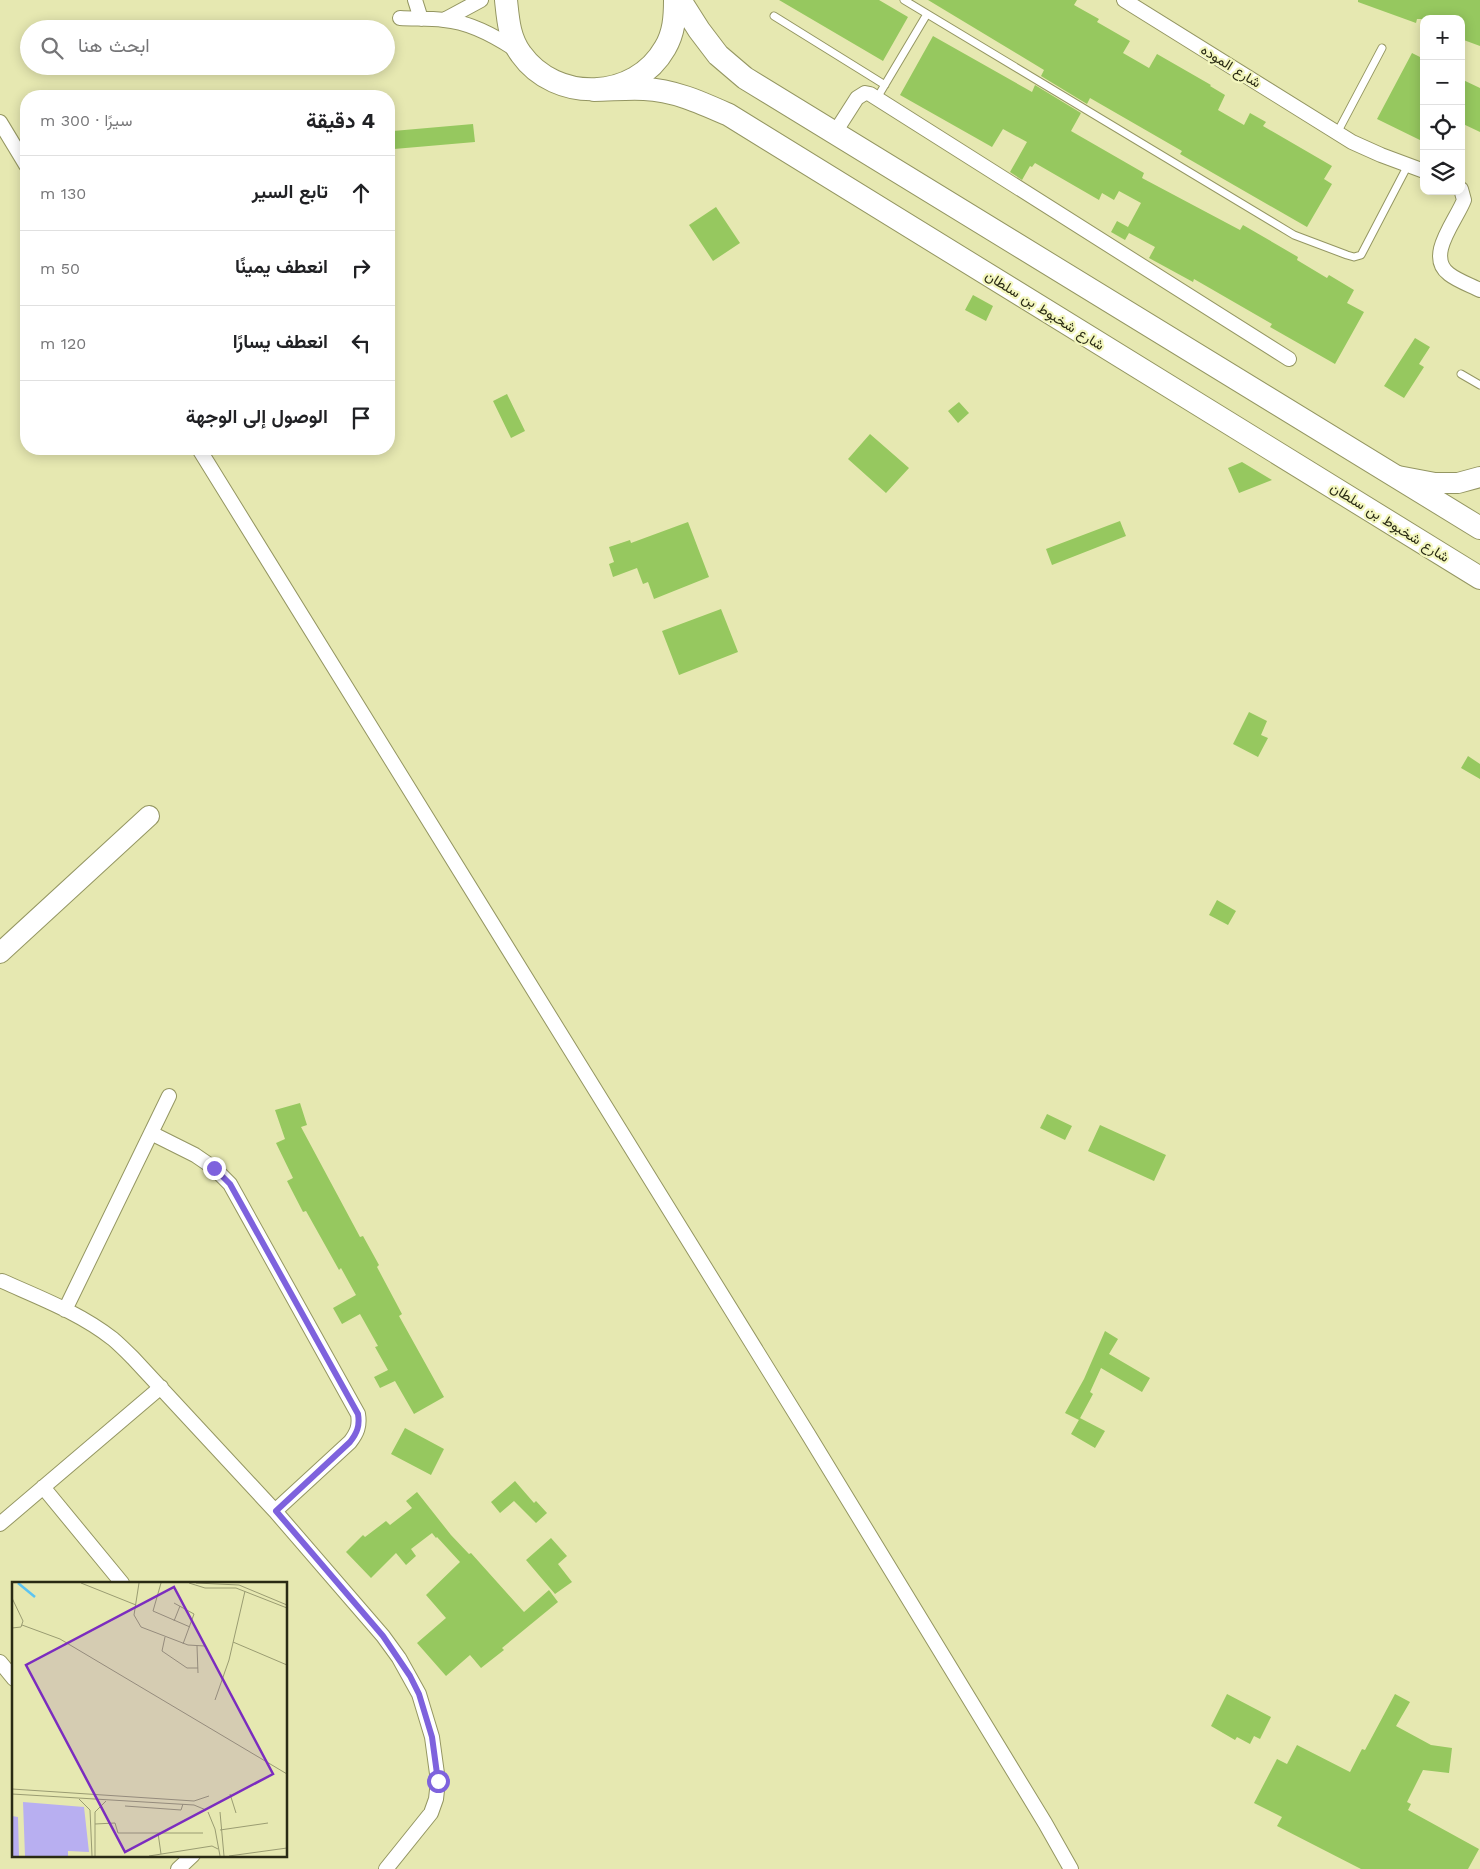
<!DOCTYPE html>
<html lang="ar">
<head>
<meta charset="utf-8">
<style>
	:root { --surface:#fff; --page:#f6f6f6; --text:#202124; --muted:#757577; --line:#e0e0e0 }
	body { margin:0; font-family:"Work Sans",Vazirmatn,sans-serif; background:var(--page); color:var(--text); direction:rtl }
	.controls { position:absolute; right:15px; top:15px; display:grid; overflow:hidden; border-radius:10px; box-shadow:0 2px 12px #0003 }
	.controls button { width:45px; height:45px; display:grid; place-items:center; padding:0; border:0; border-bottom:1px solid var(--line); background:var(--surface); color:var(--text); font:25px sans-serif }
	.stop { position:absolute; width:15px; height:15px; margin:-11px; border:4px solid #7e62dd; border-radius:50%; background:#fff }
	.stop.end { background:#7e62dd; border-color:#fff; box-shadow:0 1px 5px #0008 }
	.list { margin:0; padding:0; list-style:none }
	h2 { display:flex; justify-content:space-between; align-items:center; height:65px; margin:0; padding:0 20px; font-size:21px }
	h2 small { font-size:16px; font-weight:400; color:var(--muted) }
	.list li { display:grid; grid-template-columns:32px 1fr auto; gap:15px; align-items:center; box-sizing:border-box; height:75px; padding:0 20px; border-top:1px solid var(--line) }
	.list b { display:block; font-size:19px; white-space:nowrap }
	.list em { font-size:16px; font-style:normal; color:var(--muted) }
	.icon { flex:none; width:28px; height:28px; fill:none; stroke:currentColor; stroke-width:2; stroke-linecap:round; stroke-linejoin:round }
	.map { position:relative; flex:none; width:1480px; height:1869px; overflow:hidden; direction:ltr }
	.search { position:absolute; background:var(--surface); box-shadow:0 2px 12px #0003; left:20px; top:20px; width:375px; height:55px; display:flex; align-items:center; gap:12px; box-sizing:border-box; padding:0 18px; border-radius:28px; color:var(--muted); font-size:19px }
	.panel { position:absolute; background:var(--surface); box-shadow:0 2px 12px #0003; left:20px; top:90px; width:375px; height:365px; border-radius:20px; direction:rtl }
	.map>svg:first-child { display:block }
	.building { fill:#96c85f }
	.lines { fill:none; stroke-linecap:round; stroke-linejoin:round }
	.lane-casing { stroke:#949662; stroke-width:9 }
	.street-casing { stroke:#949662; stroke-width:16 }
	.secondary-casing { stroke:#949662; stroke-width:22 }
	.primary-casing { stroke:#949662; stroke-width:24 }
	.lane { stroke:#fff; stroke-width:7 }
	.street { stroke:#fff; stroke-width:14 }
	.secondary { stroke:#fff; stroke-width:20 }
	.primary { stroke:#fff; stroke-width:22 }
	.route { stroke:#7e62dd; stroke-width:6 }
	.labels { text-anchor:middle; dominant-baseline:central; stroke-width:4.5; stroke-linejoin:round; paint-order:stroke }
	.street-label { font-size:14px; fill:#292a14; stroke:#f3f6be }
	.inset-river { fill:none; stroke:#5cc4f2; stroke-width:2.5 }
	.inset-road { fill:none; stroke:#9a9c72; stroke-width:1 }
	.view { fill:#7b2cbf; fill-opacity:0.15; stroke:#7b2cbf; stroke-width:2.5 }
	.inset-edge { fill:none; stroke:#292a14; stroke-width:2.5 }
</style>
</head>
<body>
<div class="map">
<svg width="1480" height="1869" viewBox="0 0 1480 1869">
	<rect width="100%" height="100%" fill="#e6e8b1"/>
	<path class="building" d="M779,0H879L908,17L883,61Z
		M928,0H1077L1074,5L1099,19L1097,22L1130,41L1123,53L1149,68L1157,54L1211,85L1210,86L1225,95L1218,110L1244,125L1250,113L1266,122L1263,126L1332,166L1324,179L1332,184L1307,227L1180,154L1182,151L1090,98L1087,104L1041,76L1044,70Z
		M1358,0H1480V46L1461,39V19H1417L1416,23L1358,2Z
		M933,36L1032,92L1035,85L1081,113L1071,131L1144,173L1142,178L1240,230L1243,225L1298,257L1297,260L1327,278L1329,275L1354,290L1347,303L1364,312L1335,364L1270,327L1272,324L1194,279L1193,282L1149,258L1155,247L1129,233L1125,240L1111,232L1117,221L1128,227L1141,203L1119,191L1114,200L1102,193L1099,200L1035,163L1032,167L1030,166L1022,180L1010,172L1027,142L1003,129L992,147L900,95Z
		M1412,53L1424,59V142L1377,119Z
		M1461,79L1480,88V132L1461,123Z
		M473,124L475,142L394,149L393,131Z
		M716,207L740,243L713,261L689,225Z
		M973,295L993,306L986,321L965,310Z
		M1415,338L1430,347L1419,364L1424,367L1404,398L1384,386Z
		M507,394L525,431L511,438L493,401Z
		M959,402L969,413L958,423L948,411Z
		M870,434L909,468L886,493L848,459Z
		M1242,462L1272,480L1239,493L1228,468Z
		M1120,521L1126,536L1052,565L1046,549Z
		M688,522L709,577L654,599L648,582L643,584L637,568L613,577L609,564L614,562L609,547L630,540L631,543Z
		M721,609L738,652L679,675L662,631Z
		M1249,712L1267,721L1261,735L1268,738L1258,757L1233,744Z
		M1468,756L1480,764V779L1461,768Z
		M1217,900L1236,911L1228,925L1209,915Z
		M300,1103L307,1125L301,1127L360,1237L363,1236L379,1265L377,1267L402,1314L399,1316L444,1397L414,1414L395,1381L380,1388L374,1377L388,1370L375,1347L378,1346L360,1314L342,1324L333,1308L356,1295L341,1268L339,1270L306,1211L303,1212L287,1181L293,1178L276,1143L285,1139L275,1110Z
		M1047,1114L1072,1126L1065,1140L1040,1128Z
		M1100,1125L1166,1155L1154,1181L1088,1151Z
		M1105,1331L1118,1339L1109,1354L1150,1378L1142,1392L1101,1368L1090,1392L1093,1394L1079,1420L1065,1413L1084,1379Z
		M1080,1418L1105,1431L1095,1448L1071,1434Z
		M405,1428L444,1449L431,1475L391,1454Z
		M515,1481L534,1503L536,1501L547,1513L536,1523L514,1501L500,1513L491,1502Z
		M417,1492L451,1535L469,1554L471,1553L524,1612L549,1590L558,1602L502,1648L504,1650L481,1668L470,1655L446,1676L417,1643L446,1618L426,1595L460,1562L437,1537L436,1538L432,1533L411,1549L416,1556L406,1565L396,1553L371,1578L346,1552L363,1535L365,1537L386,1521L390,1525L412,1508L406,1501Z
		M551,1538L567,1556L558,1564L572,1582L555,1594L526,1560Z
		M1227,1694L1271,1717L1260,1739L1254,1736L1250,1744L1237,1737L1235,1740L1211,1726Z
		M1395,1694L1410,1702L1396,1726L1431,1745L1452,1748L1449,1773L1423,1770L1407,1802L1411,1804L1408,1810L1479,1849L1468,1869H1361L1277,1826L1282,1817L1254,1803L1277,1759L1287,1764L1297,1745L1350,1772L1362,1749L1365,1750Z"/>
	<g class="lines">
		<defs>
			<path id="lane" d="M904,0L1294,235L1347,255L1354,257L1361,255L1408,165
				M774,16L885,85
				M877,98L927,14
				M1337,133L1382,48
				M1461,374L1480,385"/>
			<path id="street" d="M415,0L421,19
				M1124,0L1352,142L1381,155L1424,171
				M400,18C414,19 429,18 444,20C470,22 495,36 516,50
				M444,20L481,0
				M0,122L26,165
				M834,134L857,98L865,93L870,94L1289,359
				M1461,189L1464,200C1456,221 1425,256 1449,274C1458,281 1470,285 1480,290
				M199,449L808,1434L1045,1823L1071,1869
				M151,1133L195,1155L214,1168L230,1184L358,1414C360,1426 357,1433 350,1442L275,1511
				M2,1281C40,1298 80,1313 113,1339C120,1345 126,1351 133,1358L275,1511L383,1636L399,1658L419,1694L432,1737L438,1781L436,1799L431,1813L386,1869
				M65,1310L169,1096
				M43,1487L122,1583
				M0,1524L161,1387
				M0,1662L14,1679
				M178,1869L193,1855"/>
			<path id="secondary" d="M1398,476L1435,483H1458L1480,477
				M0,953L149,816"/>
			<path id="primary" d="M506,0C508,19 509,38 521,54C556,103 635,101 665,48C674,33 675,17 675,0
				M680,0L699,30L718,55L745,78L1480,528
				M594,90C610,90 627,88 644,89C674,90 702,103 729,115L1480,578"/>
		</defs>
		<use href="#lane" class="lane-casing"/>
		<use href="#street" class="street-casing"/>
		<use href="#secondary" class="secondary-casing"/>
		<use href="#primary" class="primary-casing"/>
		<use href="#lane" class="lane"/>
		<use href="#street" class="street"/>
		<use href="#secondary" class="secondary"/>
		<use href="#primary" class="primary"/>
	</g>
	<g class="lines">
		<path class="route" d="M214,1168L230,1184L358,1414C360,1426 357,1433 350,1442L276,1511L383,1636L410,1676L419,1694L432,1737L438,1781"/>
	</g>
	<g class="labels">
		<g class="street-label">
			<text transform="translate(1231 66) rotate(32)">شارع الموده</text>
			<text transform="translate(1045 310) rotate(32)">شارع شخبوط بن سلطان</text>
			<text transform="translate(1390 522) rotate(32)">شارع شخبوط بن سلطان</text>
		</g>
	</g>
	<g transform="translate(12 1582)">
		<rect width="275" height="275" fill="#e6e8b1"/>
		<path d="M11,220L72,225L77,270L56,269V274H13ZM0,234L6,235L7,274H0Z" fill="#b8aff1"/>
		<path class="inset-river" d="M6,1L23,15"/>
		<path class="inset-road" d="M69,1L124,23M127,1L122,33L129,45L176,63L193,64M149,1L141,29L178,45M177,1L193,6H224L275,26M184,1L227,3L275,23M0,16L11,39L9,45L0,46M162,21L182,32L171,62M162,39L168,24M10,43L48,57L275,192M153,55L150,69L175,86H186M221,60L275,83M185,64L186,91M203,118L217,78L233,9M0,207L182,219L197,214M0,212L182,223L194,228M218,212L224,231M67,217L78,228L80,274M113,224L169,228L171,222M196,230L203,247L208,274M208,230L212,274M83,242L103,241L106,251H191M208,248L256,241M146,251L149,272M83,274V230L94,219M137,274L200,264L206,267M217,274L275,266"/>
		<path class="view" d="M162,5L261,192L113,270L14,83Z"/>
		<rect width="275" height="275" class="inset-edge"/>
	</g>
</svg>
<div class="controls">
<button>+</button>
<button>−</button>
<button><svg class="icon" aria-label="locate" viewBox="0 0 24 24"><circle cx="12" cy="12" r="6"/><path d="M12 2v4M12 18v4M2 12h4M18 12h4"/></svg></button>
<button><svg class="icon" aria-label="layers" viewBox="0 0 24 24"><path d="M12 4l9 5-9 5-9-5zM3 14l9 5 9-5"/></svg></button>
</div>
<div class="stop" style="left:438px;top:1781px"></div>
<div class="stop end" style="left:214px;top:1168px"></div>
<div class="search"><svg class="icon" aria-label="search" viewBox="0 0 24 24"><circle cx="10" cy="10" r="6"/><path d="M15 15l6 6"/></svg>ابحث هنا</div>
<section class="panel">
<h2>4 دقيقة<small>سيرًا · 300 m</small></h2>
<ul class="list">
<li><svg class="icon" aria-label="ahead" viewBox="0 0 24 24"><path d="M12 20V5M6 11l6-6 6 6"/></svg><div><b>تابع السير</b></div><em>130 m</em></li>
<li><svg class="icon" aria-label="right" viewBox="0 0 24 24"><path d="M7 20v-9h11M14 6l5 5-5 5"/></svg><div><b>انعطف يمينًا</b></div><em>50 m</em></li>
<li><svg class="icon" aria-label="left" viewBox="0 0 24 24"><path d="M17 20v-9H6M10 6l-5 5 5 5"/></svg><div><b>انعطف يسارًا</b></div><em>120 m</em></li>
<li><svg class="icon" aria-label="arrive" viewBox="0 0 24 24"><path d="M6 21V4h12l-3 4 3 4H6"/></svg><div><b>الوصول إلى الوجهة</b></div></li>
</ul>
</section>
</div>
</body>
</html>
